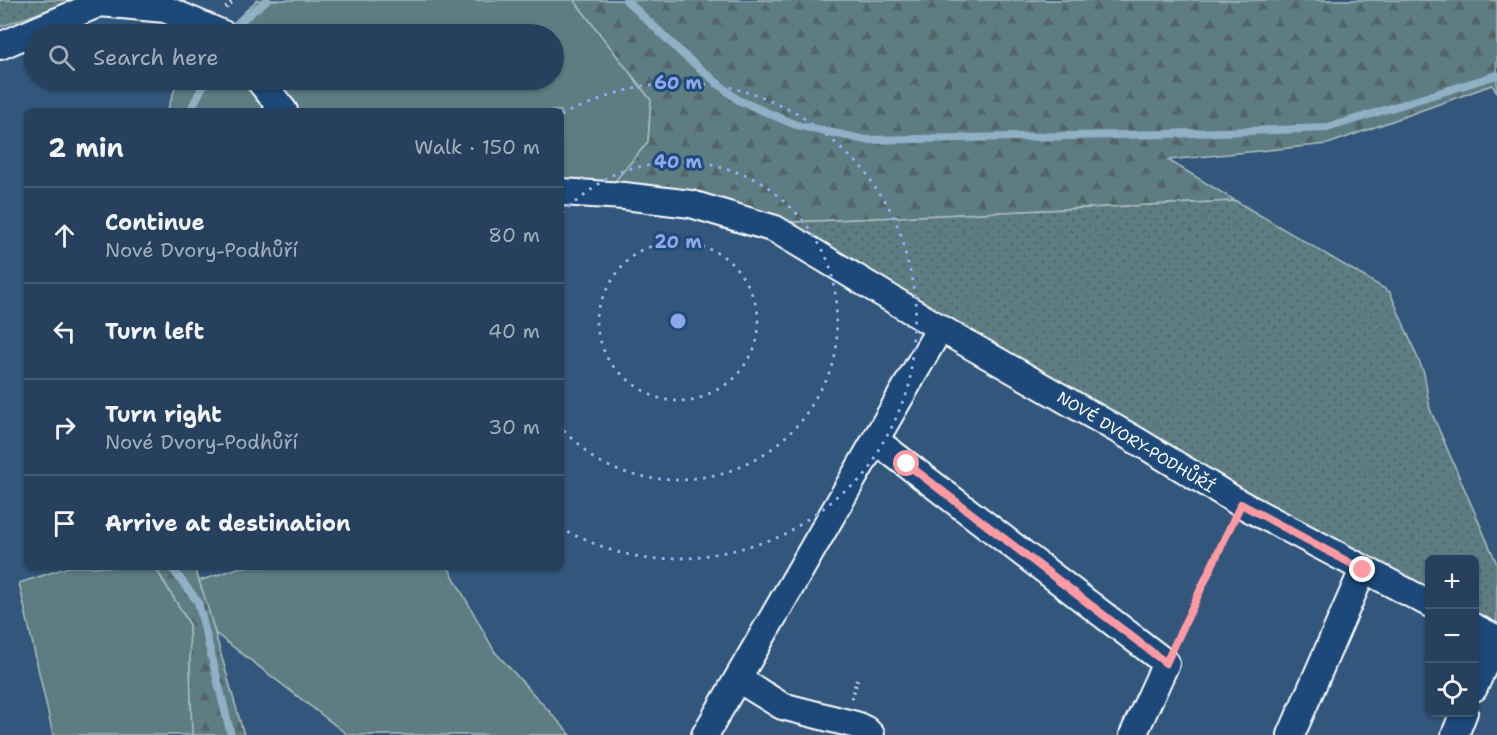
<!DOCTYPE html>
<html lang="en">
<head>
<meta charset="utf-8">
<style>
	:root { --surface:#26405d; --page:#324b66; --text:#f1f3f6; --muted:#a4afbc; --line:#425972 }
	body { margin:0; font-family:"Shantell Sans",sans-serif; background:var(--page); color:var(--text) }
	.controls { position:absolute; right:18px; bottom:18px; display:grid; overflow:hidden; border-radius:9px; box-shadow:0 2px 4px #0004 }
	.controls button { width:54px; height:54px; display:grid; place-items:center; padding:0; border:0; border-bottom:2px solid var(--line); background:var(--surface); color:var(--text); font:30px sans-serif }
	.stop { position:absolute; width:18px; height:18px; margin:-14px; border:4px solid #ff9aa2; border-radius:50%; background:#fff }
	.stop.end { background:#ff9aa2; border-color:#fff; box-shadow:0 2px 6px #0008 }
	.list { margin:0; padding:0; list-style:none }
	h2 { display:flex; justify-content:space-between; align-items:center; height:78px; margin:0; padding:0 24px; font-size:26px }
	h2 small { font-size:20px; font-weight:400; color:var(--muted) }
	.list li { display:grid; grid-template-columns:39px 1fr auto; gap:18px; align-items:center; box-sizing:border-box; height:96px; padding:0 24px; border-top:2px solid var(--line) }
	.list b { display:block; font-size:22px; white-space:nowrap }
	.list p { margin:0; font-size:20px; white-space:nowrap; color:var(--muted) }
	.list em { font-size:20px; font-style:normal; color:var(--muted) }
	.icon { flex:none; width:33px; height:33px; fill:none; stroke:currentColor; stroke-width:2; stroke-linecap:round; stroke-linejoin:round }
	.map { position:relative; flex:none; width:1497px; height:735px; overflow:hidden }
	.search { position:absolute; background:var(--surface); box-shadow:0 2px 4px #0004; left:24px; top:24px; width:540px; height:66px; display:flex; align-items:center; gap:15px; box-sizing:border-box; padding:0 21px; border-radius:33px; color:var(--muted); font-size:22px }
	.panel { position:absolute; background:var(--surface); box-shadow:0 2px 4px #0004; left:24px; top:108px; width:540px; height:462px; border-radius:9px }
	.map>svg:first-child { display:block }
	.grass { fill:#5d7d82; stroke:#aebec0; stroke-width:1.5 }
	.forest { fill:url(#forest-firs); stroke:#aebec0; stroke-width:1.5 }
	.garden { fill:url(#garden-dots); stroke:#aebec0; stroke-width:1.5 }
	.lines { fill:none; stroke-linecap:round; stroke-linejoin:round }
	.stream { stroke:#8fb0c5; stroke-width:8 }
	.minor-casing { stroke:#fff; stroke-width:30 }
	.path { stroke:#fff; stroke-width:4; stroke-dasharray:1.5 4.5; stroke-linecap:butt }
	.minor { stroke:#1f4a7a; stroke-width:26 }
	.route { stroke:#ff9aa2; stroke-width:8 }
	.ring { fill:none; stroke:#8ea6ec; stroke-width:3; stroke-dasharray:3 6 }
	.labels { text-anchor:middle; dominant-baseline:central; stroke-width:6; stroke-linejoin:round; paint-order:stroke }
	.street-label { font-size:16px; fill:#fff; stroke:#1f4a7a }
	.centre { fill:#8ea6ec; stroke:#1f4a7a; stroke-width:3 }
	.ring-label { font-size:18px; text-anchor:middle; font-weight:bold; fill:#8ea6ec; stroke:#1f4a7a; stroke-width:6; stroke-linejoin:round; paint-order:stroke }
</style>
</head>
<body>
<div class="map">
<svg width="1497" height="735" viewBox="0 0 1497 735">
	<defs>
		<pattern id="forest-firs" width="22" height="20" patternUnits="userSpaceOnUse" patternTransform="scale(1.5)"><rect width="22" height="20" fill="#5d7d82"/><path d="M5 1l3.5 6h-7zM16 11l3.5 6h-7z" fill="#546467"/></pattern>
		<pattern id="garden-dots" width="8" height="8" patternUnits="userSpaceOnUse" patternTransform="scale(1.5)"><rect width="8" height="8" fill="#5d7d82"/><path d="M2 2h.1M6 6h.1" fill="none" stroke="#546467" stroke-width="1.8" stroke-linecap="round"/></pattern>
	</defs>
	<rect width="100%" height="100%" fill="#32567c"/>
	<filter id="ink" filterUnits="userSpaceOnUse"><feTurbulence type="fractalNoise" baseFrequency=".0167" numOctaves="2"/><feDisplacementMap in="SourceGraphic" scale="12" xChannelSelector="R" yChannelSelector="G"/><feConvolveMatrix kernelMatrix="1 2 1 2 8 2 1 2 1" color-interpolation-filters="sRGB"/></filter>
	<g filter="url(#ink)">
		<path class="grass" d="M257,0H574L651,100L648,142L611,186L561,183V111H298L273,80H554V34H238L231,25Z
			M178,80H252L276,111H167Z
			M69,567H155L189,623L192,735H53L19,583Z
			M241,567H448L495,652L571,735H348L215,633L199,581Z"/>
		<path class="forest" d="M574,0H1497V92L1492,85L1328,144L1168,160L1236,201L774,223L611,186L648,142L651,100Z
			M155,567H194L205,598L244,735H192L189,623Z"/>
		<path class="garden" d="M0,0H74L0,27Z
			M1236,201L1390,292L1424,373L1430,409L1497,564V625L1475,619L1474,560H1430L1429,595L1250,501L774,223Z"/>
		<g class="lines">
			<path class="stream" d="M626,0L686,57L738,100L796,125L866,140L1167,134L1327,128L1497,75
				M232,28L267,0
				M190,111L206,80
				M171,567L198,602L231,735"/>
			<defs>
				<path id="minor" d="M0,46L100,3L165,9L223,34
					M259,80L284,111
					M561,192L624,196L691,204L775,229L940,328L1139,442L1241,504L1430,604
					M875,440L1166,663L1133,735
					M1474,627L1497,639
					M738,679L782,706L856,725L866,730L871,735
					M1474,688L1496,638
					M705,735L940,328
					M1291,735L1363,570
					M1455,735L1464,712"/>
			</defs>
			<use href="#minor" class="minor-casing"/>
			<path class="path" d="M226,8L234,0
				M1177,639L1231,527
				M852,698L857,679"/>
			<use href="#minor" class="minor"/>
		</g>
	</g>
	<g class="lines" filter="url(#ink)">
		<path class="route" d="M907,464L1166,663L1241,504L1363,570"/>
	</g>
	<g class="ring">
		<circle cx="678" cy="321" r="79"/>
		<path d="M562 213A159 159 0 1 1 562 429"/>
		<path d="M563 113A238 238 0 1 1 563 529"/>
	</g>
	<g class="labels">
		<g class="street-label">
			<text transform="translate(1136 442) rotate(31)">NOVÉ DVORY-PODHŮŘÍ</text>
		</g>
	</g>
	<circle cx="678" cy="321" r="9" class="centre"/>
	<g class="ring-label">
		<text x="678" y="89">60 m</text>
		<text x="678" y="168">40 m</text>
		<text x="678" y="248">20 m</text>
	</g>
</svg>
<div class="controls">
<button>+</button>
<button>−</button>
<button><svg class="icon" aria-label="locate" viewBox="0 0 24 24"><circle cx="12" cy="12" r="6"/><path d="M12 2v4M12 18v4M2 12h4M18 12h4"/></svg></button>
</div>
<div class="stop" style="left:907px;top:464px"></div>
<div class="stop end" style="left:1363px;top:570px"></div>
<div class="search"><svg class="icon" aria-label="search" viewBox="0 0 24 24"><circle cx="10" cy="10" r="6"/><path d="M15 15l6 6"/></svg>Search here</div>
<section class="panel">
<h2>2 min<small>Walk · 150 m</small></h2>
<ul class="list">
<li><svg class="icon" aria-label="ahead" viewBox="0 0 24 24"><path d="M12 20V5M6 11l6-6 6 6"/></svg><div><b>Continue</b><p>Nové Dvory-Podhůří</p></div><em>80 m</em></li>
<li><svg class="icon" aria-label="left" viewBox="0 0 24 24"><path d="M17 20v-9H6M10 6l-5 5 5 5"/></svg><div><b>Turn left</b></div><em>40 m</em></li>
<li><svg class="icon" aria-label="right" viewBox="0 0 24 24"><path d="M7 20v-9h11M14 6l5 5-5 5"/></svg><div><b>Turn right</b><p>Nové Dvory-Podhůří</p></div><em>30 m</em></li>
<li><svg class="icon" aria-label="arrive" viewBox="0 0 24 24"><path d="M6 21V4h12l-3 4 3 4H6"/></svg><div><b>Arrive at destination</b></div></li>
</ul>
</section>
</div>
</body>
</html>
